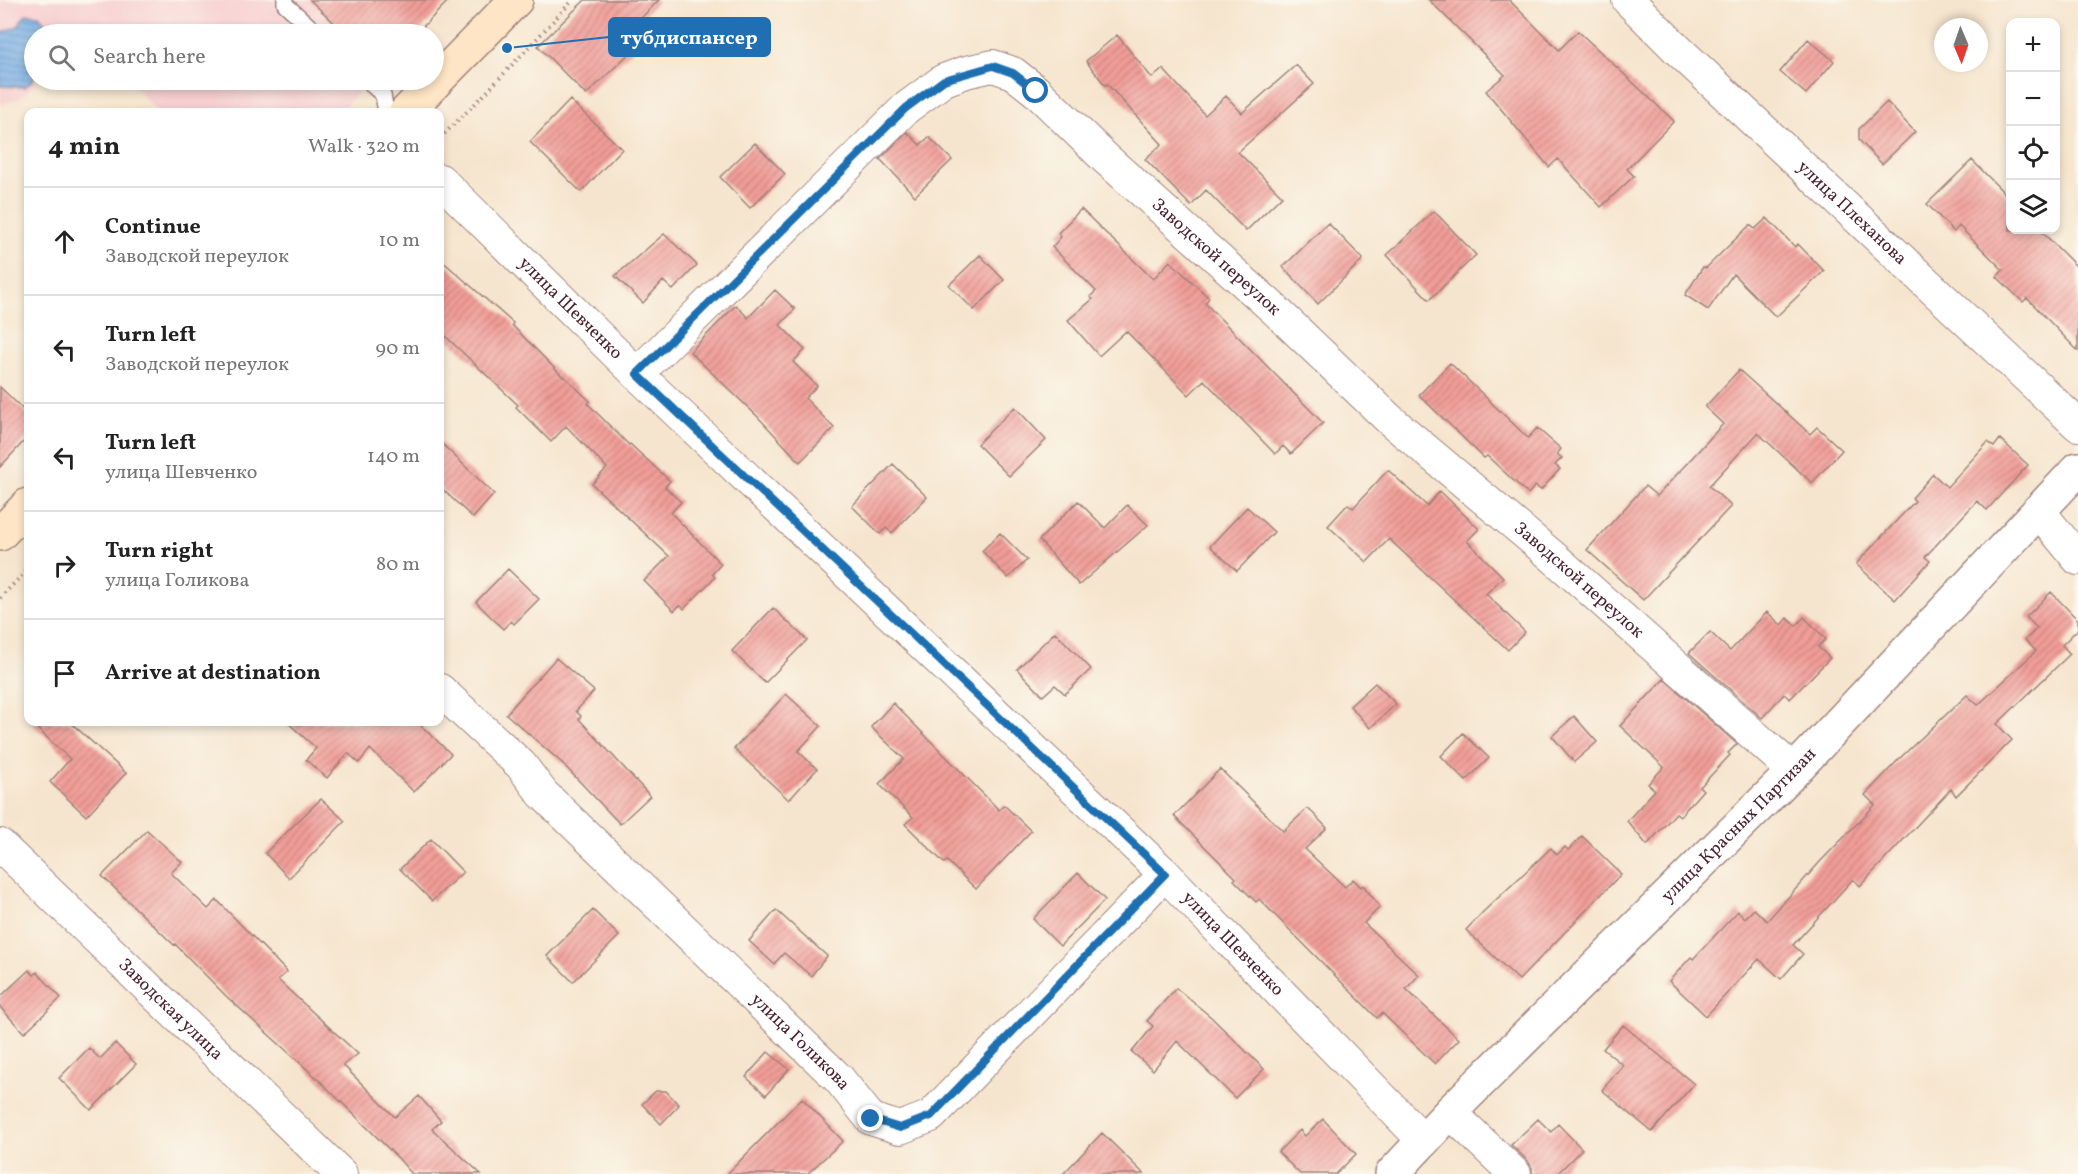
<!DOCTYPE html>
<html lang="en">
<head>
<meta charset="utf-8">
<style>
	:root { --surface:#fff; --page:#f6f6f6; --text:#222; --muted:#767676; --line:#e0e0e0 }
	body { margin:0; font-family:Vollkorn,serif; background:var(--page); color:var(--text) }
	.controls { position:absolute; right:18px; top:18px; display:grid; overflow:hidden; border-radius:12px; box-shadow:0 3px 9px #0003 }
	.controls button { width:54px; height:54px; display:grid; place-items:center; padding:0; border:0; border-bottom:2px solid var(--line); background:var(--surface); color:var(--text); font:30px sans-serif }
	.compass { position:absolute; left:1934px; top:18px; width:54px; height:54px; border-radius:50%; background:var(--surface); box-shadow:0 3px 9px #0003; rotate:178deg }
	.stop { position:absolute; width:18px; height:18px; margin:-14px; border:4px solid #1f6fb2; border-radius:50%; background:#fff }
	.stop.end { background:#1f6fb2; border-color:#fff; box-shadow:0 2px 6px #0008 }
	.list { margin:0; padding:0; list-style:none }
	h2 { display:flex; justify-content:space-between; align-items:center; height:78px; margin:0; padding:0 24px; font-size:26px }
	h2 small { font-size:20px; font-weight:400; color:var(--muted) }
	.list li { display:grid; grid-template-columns:39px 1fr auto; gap:18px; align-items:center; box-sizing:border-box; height:108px; padding:0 24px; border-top:2px solid var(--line) }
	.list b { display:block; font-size:22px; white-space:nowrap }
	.list p { margin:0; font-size:20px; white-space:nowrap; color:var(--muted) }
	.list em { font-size:20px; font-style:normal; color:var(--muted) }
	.icon { flex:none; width:33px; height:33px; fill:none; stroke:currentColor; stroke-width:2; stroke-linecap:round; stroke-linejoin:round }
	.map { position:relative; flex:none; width:2078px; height:1174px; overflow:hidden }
	.search { position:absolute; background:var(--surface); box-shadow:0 3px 9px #0003; left:24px; top:24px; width:420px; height:66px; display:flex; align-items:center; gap:15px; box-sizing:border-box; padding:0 21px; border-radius:33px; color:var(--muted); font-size:22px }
	.panel { position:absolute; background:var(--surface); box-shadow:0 3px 9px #0003; left:24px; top:108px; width:420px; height:618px; border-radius:12px }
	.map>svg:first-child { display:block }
	.built { fill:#f7cfd0 }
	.water { fill:url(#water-rules); stroke:#606688; stroke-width:1.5 }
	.building { fill:url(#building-hatch) }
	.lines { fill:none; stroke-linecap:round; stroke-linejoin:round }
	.service-casing { stroke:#a0827c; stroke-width:18 }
	.minor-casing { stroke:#a0827c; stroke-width:34 }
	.tertiary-casing { stroke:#a0827c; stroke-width:36 }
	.secondary-casing { stroke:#a0827c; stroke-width:36 }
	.path { stroke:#a0827c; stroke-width:4; stroke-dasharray:1.5 4.5; stroke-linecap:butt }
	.service { stroke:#fff; stroke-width:15 }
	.minor { stroke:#fff; stroke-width:32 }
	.tertiary { stroke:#fff; stroke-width:33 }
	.secondary { stroke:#fee5c5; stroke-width:33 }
	.route { stroke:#1f6fb2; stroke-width:8 }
	.labels { text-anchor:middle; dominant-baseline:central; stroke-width:4.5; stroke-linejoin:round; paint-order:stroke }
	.street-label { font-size:18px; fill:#4a1f2b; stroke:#fbf7ec }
	.leader { fill:none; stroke:#1f6fb2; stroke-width:2 }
	.callout-dot { fill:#1f6fb2; stroke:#fbf7ec; stroke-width:2 }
	.callout { fill:#1f6fb2; stroke:#1f6fb2; stroke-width:2 }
	.callout-label { font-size:20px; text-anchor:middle; font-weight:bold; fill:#fff }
</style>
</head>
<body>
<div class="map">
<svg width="2078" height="1174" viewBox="0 0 2078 1174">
	<defs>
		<pattern id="water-rules" width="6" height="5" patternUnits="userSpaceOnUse" patternTransform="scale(1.5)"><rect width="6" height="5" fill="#76ade5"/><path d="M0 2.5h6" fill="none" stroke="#638cba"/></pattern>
		<pattern id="building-hatch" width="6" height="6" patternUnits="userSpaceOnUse" patternTransform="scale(1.5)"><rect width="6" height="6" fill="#f29e99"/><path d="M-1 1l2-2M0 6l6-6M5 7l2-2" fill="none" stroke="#c6807d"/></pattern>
	</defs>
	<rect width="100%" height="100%" fill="#fbf7ec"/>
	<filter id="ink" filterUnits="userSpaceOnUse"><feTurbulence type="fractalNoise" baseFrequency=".0167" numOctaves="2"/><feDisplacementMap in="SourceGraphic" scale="12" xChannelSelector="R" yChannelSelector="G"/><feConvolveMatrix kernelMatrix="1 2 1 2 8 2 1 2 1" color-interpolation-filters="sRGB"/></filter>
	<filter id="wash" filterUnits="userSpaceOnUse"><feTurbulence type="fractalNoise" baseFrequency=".008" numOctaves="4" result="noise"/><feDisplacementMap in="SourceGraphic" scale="24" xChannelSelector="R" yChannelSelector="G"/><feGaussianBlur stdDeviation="1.35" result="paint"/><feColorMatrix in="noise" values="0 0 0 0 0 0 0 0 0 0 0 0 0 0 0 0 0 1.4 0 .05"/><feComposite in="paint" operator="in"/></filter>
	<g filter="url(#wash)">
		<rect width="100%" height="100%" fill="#f6e5ce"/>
		<path class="built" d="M0,0H447L414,34H34V80H40L20,98L0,105Z
			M130,80H370L339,112H156Z"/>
		<path class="water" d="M27,14L39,15L48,27L46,30L34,34V79L25,87L0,86V36L4,32L20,25L21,20Z"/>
		<g id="blocks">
			<path class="building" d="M310,0H449L416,34H346Z
				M585,0H659L625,34L637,46L586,95L538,46Z
				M1429,0H1509L1559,50L1578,31L1674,121L1627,169L1634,176L1601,207L1558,159L1549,167L1486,91L1505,75Z
				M1117,35L1152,78L1163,69L1205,115L1226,96L1242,113L1296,65L1314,84L1238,152L1282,196L1246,231L1206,190L1191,206L1145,159L1162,144L1107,84L1105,85L1086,61Z
				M1808,39L1834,61L1806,94L1780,72Z
				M570,100L622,149L581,192L530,142Z
				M1887,102L1915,132L1882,164L1859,140V129Z
				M907,132L920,145L929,137L952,160L915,196L880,159Z
				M755,143L785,174L750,208L720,177Z
				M1972,160L2010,199V230H2040L2078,268V351L2027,298L2023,302L1997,277L2003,270L1959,226L1954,232L1927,204Z
				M1081,209L1153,279L1170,261L1209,298L1205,303L1323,423L1291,454L1283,446L1275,454L1204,380L1189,395L1126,331L1099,356L1068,320L1093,299L1090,297L1096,291L1052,247L1061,237L1058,233Z
				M1434,211L1476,255L1429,300L1387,255Z
				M1767,218L1795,247L1798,244L1824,271L1776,317L1733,274L1708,310L1685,295L1703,267L1706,268L1750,225L1755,229Z
				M1328,223L1363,259L1318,304L1283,267Z
				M664,234L697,265L673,290L663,281L643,303L615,276Z
				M980,255L1004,280L974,310L949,285Z
				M440,259L513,323L512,325L563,377L564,376L590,401L588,404L629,445L630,444L670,481L665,487L681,502L671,513L721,564L712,574L715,577L684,609L680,605L674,611L644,581L669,556L592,484L607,468L566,426L551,442L516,407L518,405L440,331Z
				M775,290L795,309L780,325L805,350L793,362L817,386L805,398L834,428L800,462L757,416L690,352L736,305L748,318Z
				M1450,363L1528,438L1537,428L1561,449L1557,454L1562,458L1555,465L1560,469L1541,490L1535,486L1528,494L1487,456L1484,458L1419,395Z
				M1739,370L1810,434L1817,427L1842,450L1812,483L1758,433L1709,486L1731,506L1643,600L1587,550L1645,486L1657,496L1723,424L1705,407Z
				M0,387L28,414V437L0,467Z
				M1015,407L1046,440L1009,476L977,444Z
				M2000,439L2028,465L1987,510L1977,501L1925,557L1930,561L1895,600L1856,564L1915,501L1912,498L1933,474L1947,487L1988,442L1994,447Z
				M440,442L494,494L473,518L440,487Z
				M893,464L927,497L892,533L886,528L880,534L852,506Z
				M1388,470L1427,506L1440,491L1479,529L1467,541L1503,577L1486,594L1525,632L1508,650L1389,539L1367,562L1328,526L1348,504L1353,508Z
				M1078,501L1105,528L1127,505L1148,525L1079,585L1039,540Z
				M1247,507L1274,532L1237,571L1210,546Z
				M1000,533L1027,560L1008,578L982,551Z
				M508,569L539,599L514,624L511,621L503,629L476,602Z
				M2051,592L2078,620V629L2062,645L2070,654L1997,724L2012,740L1956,796L1951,789L1860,886L1853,879L1793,945L1803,954L1781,979L1759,959L1706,1016L1669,981L1691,957L1693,959L1738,911L1745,918L1754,909L1767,921L1819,863L1875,805L1865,795L1900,758L1967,695L1978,705L2036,651L2025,640L2037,628L2026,617Z
				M773,608L807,640L765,683L732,651Z
				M1767,612L1781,625L1787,618L1796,626L1804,617L1826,639L1818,647L1830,658L1790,699L1784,694L1762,718L1689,653L1710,632L1730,651Z
				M1055,632L1091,669L1065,694L1055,685L1043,696L1017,669Z
				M556,658L594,691L576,711L581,716L579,719L650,796L620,824L562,763L506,714Z
				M1664,679L1737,744L1728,753L1730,755L1700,787L1703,790L1680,816L1676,813L1647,845L1627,821L1655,790L1648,784L1664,767L1620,726Z
				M1375,683L1396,704L1370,728L1350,706Z
				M786,694L821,726L798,751L817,769L789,800L734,749Z
				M893,703L999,810L1004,805L1031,831L976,889L947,861L944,863L905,824L913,817L879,784L904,759L871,727Z
				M1574,716L1597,742L1574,762L1552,736Z
				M30,722H70L126,773L86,816L50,782L70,759Z
				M287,722H417L451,754L414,792L370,749L359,763L348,753L327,778L306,760L316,748Z
				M1463,733L1489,758L1466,781L1441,756Z
				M1220,769L1283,831L1308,808L1327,828L1305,849L1345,887L1353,879L1361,887L1363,885L1380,907L1364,923L1419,975L1406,989L1459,1039L1435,1064L1382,1013L1377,1018L1259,899L1256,902L1234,880L1236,878L1174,816Z
				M321,799L345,821L289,878L265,853Z
				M147,830L182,862L171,873L208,909L217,900L287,972L278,980L358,1054L343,1065L395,1117L419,1096L441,1121L432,1129L481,1174H412L399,1159L319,1080L226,996L175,944L174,945L102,876Z
				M1582,836L1621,874L1519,980L1466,930L1483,912L1551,848L1557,855L1565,847L1568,850Z
				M431,839L463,872L432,901L400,869Z
				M1078,873L1105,900L1060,946L1033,919Z
				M593,910L619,936L573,982L547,956Z
				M776,910L827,956L811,976L784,953L774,964L749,941Z
				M29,970L34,975L37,972L61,998L24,1033L0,1007V997Z
				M1176,988L1211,1017L1264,1069L1235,1098L1177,1041L1153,1070L1132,1052L1153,1026L1147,1021Z
				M1623,1025L1694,1084L1652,1132L1602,1090L1623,1065L1603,1049Z
				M115,1043L136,1064L91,1110L59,1078L89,1048L100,1059Z
				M768,1052L789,1069L766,1095L746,1077Z
				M656,1091H666L679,1105L661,1124L642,1104Z
				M802,1098L843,1141L807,1174H727Z
				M1323,1119L1356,1154L1336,1174H1300L1278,1152L1300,1130L1305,1136Z
				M1538,1119L1551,1132L1558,1124L1582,1149L1557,1174H1532V1168L1528,1161L1511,1145Z
				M1102,1133L1144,1174H1063Z"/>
		</g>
	</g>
	<g filter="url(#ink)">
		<use href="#blocks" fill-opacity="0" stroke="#a0827c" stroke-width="1.5"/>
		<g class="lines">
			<defs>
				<path id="service" d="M285,0V4L318,34
					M366,80L383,95L386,112"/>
				<g id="minor">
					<path id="s1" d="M1628,0L1677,49L2078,425"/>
					<path id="s2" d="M440,180L637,374L1165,874L1424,1141"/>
					<path id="s3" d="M637,374L906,108L944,80L966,72L993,66L1013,73L1036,91L1105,158L1273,308L1389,419L1551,555L1794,771"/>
					<path d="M2038,510L2078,559"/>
					<path id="s4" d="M440,690L521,765L543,794L839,1079L871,1119L900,1128L931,1116L1165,874"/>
					<path id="s5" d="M0,845L341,1174"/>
					<path d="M1450,1112L1515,1174"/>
				</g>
				<g id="tertiary">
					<path id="s6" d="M1392,1174L1450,1112L1794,771L2078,469"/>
				</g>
				<path id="secondary" d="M406,112L516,0
					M0,534L28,505"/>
			</defs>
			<use href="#service" class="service-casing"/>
			<use href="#minor" class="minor-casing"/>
			<use href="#tertiary" class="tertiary-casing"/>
			<use href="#secondary" class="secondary-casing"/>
			<path class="path" d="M440,138L481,98L573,0
				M0,598L28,569"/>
			<use href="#service" class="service"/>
			<use href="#minor" class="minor"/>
			<use href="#tertiary" class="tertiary"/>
			<use href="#secondary" class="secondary"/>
		</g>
	</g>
	<g class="lines" filter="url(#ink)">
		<path class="route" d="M871,1119L900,1128L931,1116L1165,874L637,374L906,108L944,80L993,66L1013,73L1036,91"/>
	</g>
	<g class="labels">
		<g class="street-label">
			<text stroke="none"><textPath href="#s1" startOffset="309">улица Плеханова</textPath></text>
			<text stroke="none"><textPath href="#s3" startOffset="772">Заводской переулок</textPath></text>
			<text stroke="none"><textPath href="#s2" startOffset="183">улица Шевченко</textPath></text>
			<text stroke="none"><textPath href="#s3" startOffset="1258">Заводской переулок</textPath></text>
			<text stroke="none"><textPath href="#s6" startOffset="492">улица Красных Партизан</textPath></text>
			<text stroke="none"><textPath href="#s2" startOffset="1101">улица Шевченко</textPath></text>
			<text stroke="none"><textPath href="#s5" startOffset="237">Заводская улица</textPath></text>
			<text stroke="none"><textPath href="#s4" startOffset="504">улица Голикова</textPath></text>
		</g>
	</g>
	<path class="leader" d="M507 48L609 37"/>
	<circle class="callout-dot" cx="507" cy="48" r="6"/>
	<rect class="callout" x="609" y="18" width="161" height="38" rx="6"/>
	<g class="callout-label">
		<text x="689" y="44">тубдиспансер</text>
	</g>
</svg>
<div class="controls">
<button>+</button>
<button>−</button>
<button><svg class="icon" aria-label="locate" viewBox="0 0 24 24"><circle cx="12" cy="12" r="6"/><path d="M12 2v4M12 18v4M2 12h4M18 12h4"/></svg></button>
<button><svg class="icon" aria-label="layers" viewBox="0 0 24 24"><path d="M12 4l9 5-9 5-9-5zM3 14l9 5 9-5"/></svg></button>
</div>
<svg class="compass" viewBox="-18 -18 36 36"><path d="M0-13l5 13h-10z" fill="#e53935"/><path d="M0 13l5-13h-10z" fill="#767676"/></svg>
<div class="stop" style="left:1036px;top:91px"></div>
<div class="stop end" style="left:871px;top:1119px"></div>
<div class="search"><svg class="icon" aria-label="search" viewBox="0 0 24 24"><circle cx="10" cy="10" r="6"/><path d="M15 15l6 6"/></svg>Search here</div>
<section class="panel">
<h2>4 min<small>Walk · 320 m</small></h2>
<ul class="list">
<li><svg class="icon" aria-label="ahead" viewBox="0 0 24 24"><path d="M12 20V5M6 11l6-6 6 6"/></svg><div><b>Continue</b><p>Заводской переулок</p></div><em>10 m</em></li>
<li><svg class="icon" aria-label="left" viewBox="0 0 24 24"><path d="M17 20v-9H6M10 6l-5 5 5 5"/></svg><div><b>Turn left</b><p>Заводской переулок</p></div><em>90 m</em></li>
<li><svg class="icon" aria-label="left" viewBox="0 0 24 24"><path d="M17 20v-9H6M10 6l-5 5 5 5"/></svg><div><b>Turn left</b><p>улица Шевченко</p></div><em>140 m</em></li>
<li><svg class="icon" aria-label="right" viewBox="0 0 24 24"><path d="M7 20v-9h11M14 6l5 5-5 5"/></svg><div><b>Turn right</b><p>улица Голикова</p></div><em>80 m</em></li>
<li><svg class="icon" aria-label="arrive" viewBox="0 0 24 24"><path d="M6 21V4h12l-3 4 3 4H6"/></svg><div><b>Arrive at destination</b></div></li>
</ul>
</section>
</div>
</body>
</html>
